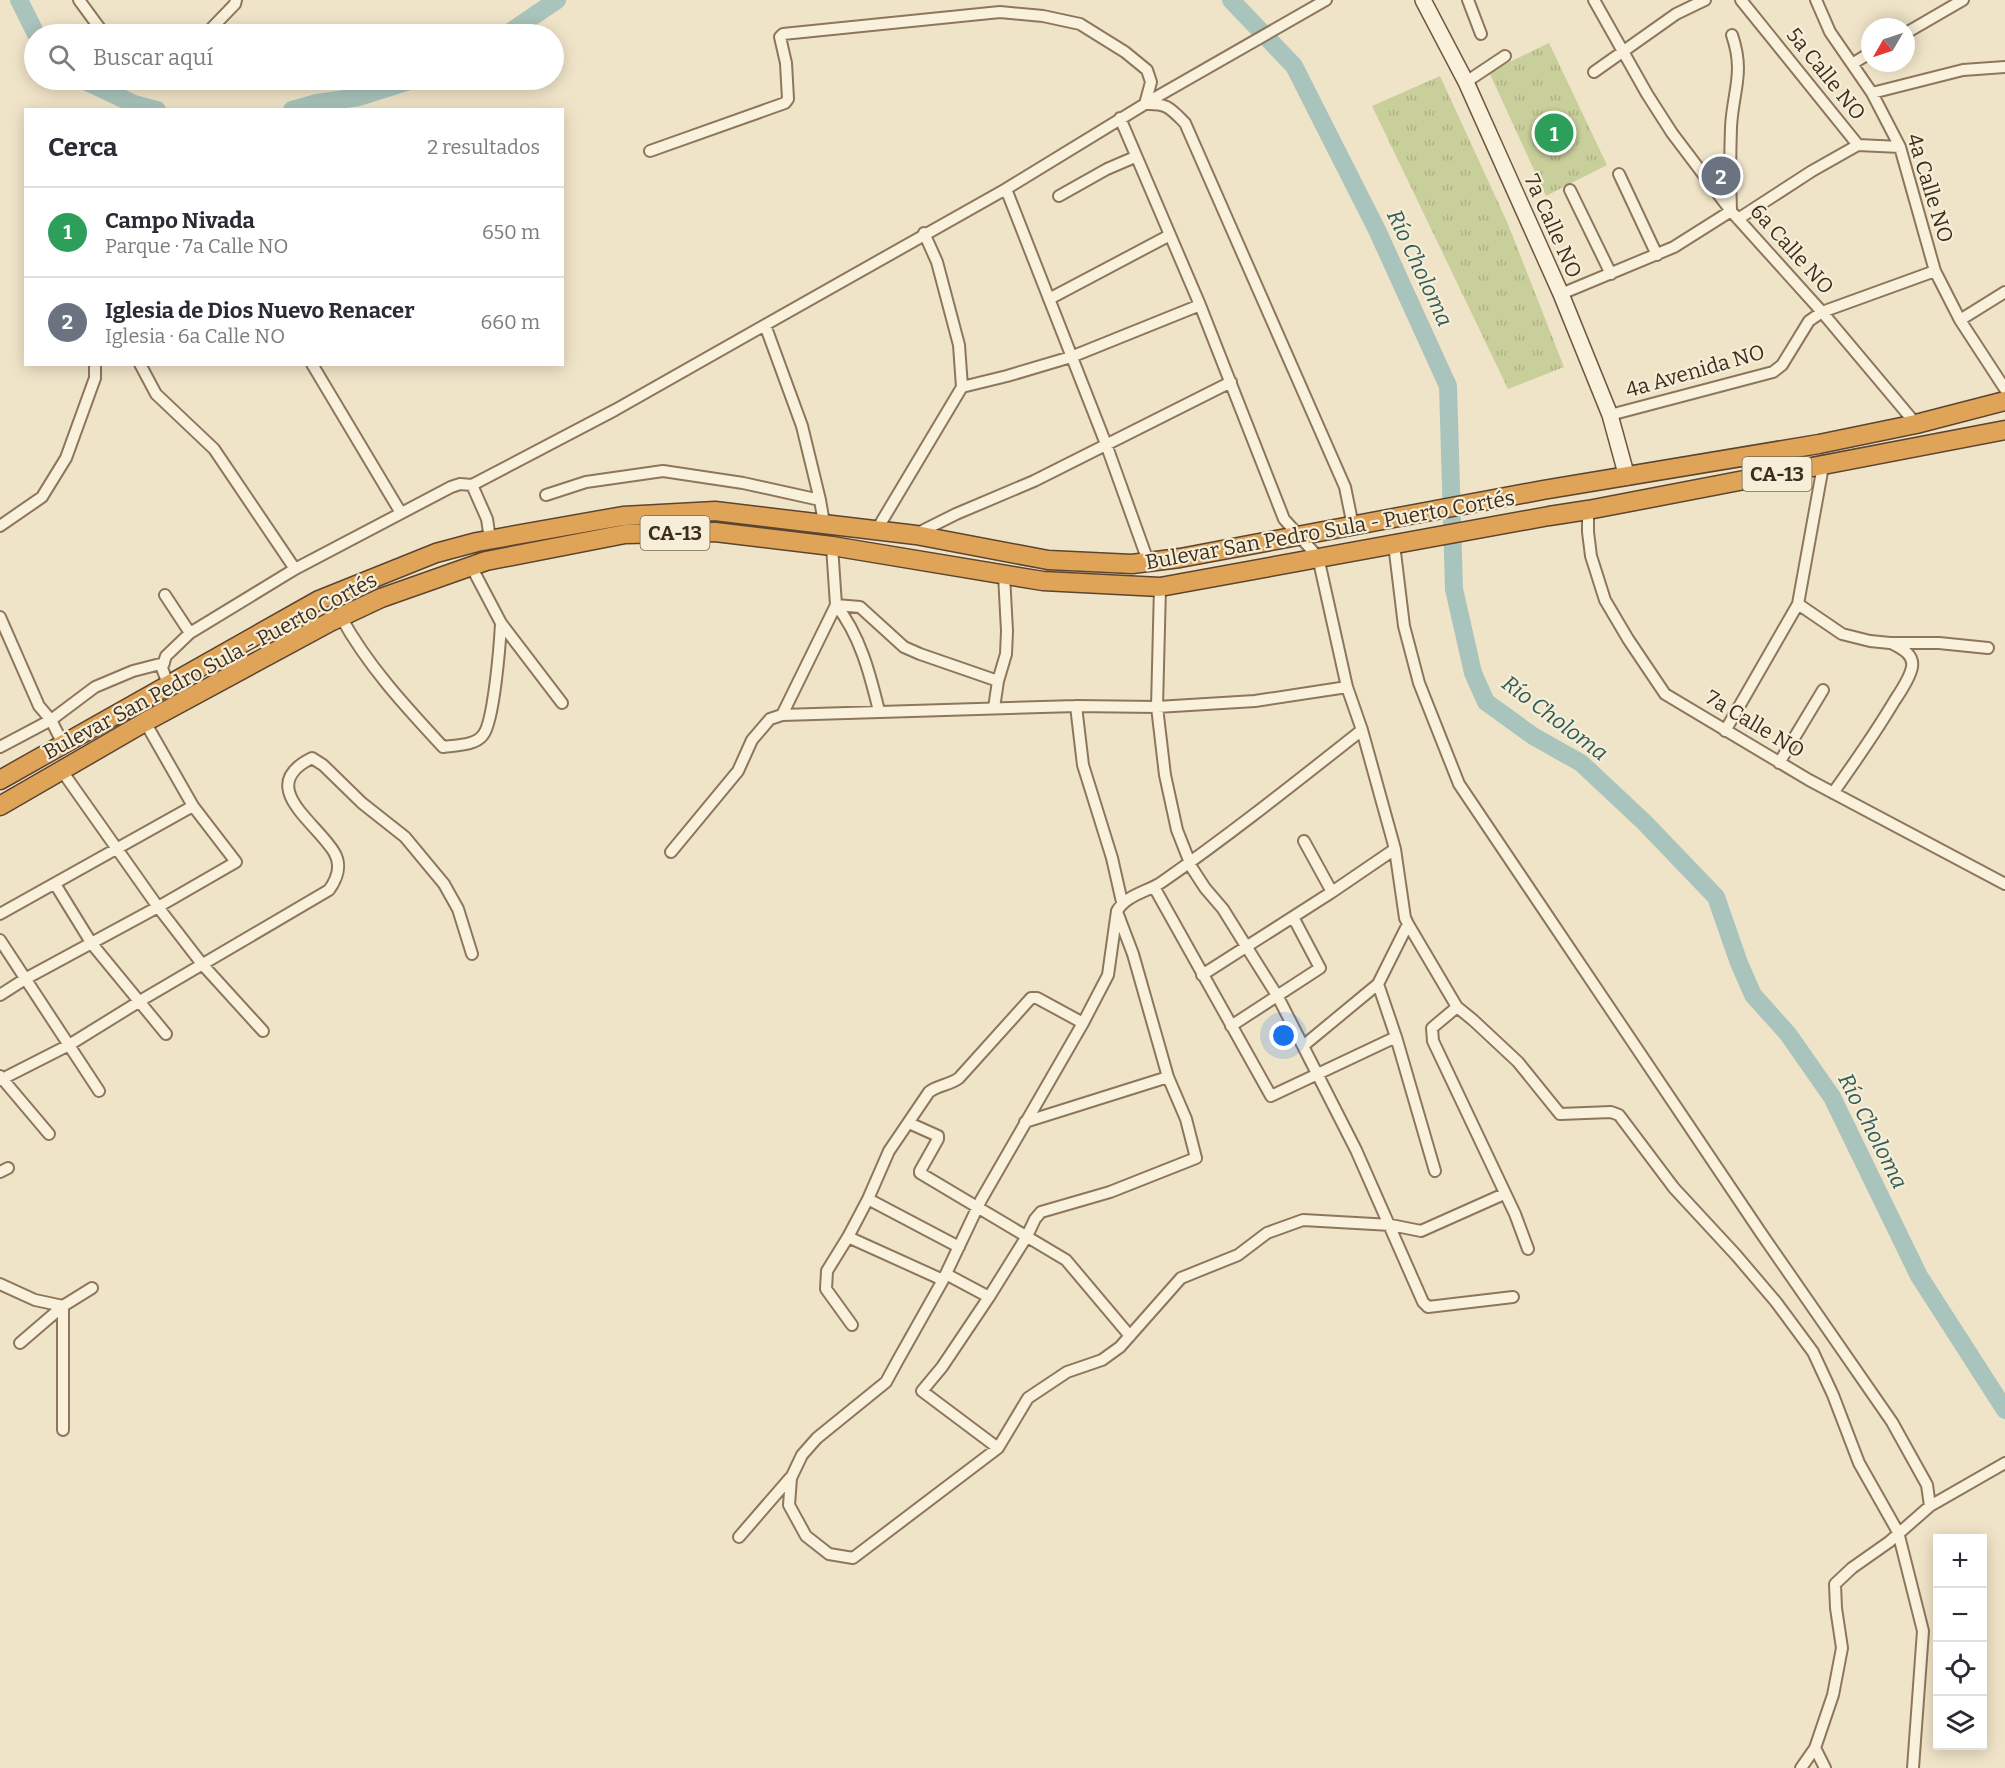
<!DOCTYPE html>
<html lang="es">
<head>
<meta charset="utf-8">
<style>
	:root { --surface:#fff; --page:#f2f2f3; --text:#2b2b33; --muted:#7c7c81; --line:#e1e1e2; --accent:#2563eb }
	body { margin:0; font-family:Bitter,serif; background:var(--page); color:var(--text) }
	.controls { position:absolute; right:18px; bottom:18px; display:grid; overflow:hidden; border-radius:0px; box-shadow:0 3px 15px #0003 }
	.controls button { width:54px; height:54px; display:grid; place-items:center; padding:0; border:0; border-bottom:2px solid var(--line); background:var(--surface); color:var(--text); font:30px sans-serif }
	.compass { position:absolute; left:1861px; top:18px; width:54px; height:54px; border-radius:50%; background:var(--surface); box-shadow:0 3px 15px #0003; rotate:231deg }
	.you { position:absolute; left:1284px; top:1036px; width:21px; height:21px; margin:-15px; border:4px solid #fff; border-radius:50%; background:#1a73e8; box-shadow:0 0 0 9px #1a73e833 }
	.badge { display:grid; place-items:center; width:39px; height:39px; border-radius:50%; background:var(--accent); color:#fff; font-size:20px; font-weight:700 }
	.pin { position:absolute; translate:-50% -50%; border:3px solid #fff; box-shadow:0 2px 6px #0006 }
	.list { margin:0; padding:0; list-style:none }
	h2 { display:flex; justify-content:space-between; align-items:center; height:78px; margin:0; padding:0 24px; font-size:26px }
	h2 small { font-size:20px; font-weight:400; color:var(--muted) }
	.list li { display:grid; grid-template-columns:39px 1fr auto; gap:18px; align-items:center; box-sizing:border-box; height:90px; padding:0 24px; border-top:2px solid var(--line) }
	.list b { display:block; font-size:22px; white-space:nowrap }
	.list p { margin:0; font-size:20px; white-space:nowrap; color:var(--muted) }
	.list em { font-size:20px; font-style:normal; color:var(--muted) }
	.icon { flex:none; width:33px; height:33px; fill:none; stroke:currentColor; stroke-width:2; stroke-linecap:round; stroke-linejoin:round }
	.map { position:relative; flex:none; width:2005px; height:1768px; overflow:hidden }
	.search { position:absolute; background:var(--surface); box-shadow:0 3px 15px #0003; left:24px; top:24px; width:540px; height:66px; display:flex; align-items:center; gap:15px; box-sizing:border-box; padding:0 21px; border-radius:33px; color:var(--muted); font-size:22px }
	.panel { position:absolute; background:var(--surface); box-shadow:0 3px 15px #0003; left:24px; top:108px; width:540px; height:258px; border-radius:0px }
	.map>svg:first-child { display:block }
	.grass { fill:url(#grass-tufts) }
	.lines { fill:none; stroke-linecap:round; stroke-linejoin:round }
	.river { stroke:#a9c4bc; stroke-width:18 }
	.street-casing { stroke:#8d765c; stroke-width:14 }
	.secondary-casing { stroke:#6f573f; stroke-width:18 }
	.highway-casing { stroke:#5b4430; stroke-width:21 }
	.street { stroke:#faf1dc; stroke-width:10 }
	.secondary { stroke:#faf1dc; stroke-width:15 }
	.highway { stroke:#e0a458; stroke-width:18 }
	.labels { text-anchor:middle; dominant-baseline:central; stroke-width:4.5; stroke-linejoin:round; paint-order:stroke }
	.shield { fill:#f7eed8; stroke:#756857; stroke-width:1.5 }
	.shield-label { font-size:20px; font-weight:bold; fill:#3d2e20 }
	.street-label { font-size:21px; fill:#3d2e20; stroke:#f7eed8 }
	.water-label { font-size:22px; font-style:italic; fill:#2f5d5a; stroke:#f7eed8 }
</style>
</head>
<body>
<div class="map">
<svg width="2005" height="1768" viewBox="0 0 2005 1768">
	<defs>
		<pattern id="grass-tufts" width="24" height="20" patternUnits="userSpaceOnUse" patternTransform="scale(1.5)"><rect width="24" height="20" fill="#c9cf9b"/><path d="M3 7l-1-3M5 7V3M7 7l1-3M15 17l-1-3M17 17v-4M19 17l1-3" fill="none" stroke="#aeb285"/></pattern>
	</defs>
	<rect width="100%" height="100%" fill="#f0e4c8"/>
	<path class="grass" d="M1549,43L1607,165L1546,196L1489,72Z
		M1440,76L1508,224L1564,367L1508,389L1372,106Z"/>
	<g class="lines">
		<path class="river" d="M19,0L36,34
			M1231,0L1294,66L1377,230L1448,386L1454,589L1473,673L1486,702L1533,736L1581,763L1644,822L1716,897L1739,963L1753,995L1788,1034L1832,1097L1919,1276L2005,1410
			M507,34L557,0
			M83,80L134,104L157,110
			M292,110L317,103L359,97L413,80"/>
		<defs>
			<path id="street" d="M79,0L104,34
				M1468,0L1481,34
				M1594,0L1647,94L1672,133L1731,211L1822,312L1916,424
				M1741,0L1858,145
				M1816,0L1830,32L1872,93L1900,147L1935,271L1960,320L2005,389
				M1906,33L1963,0
				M206,34L235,4L236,0
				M1852,64L1870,53
				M1594,72L1676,14L1705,0
				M1466,82L1505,56
				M1872,93L1963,70L2005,67
				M1146,103L1326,0
				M1145,104C1167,103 1170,108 1185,123L1345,487L1353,526
				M1120,118L1200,305L1284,519L1318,557L1347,687L1362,730L1395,849L1405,918L1408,924L1457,1007L1473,1020L1518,1062L1560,1114L1611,1112L1619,1115L1674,1188L1736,1255L1776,1302L1813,1352L1833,1395L1859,1463L1898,1532L1923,1631L1913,1768
				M650,151L785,103L788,99L786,63L780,37L783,34L1000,12L1043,16L1080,24L1125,52L1147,70L1151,82L1145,104L1006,189
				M1619,174L1657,255
				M1570,190L1611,274
				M1059,196L1107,169L1135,157
				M1738,219L1812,171L1858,145L1900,147
				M1561,294L1674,247L1731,211C1730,183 1730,155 1731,127C1733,90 1745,73 1732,35
				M1049,299L1170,235
				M1960,320L2005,292
				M140,364L156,394L214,449L295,569
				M312,364L401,513
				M962,387L1007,376L1071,357L1200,305
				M1610,415L1773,372L1782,365L1809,321L1822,312L1935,271
				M472,485L615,410L765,325
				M546,495L586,482L663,471L743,483L820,500L824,523
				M820,500L802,426L765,325L1006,189L1106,444L1148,561
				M1588,510V532L1591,556L1605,600L1628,639L1665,694L1809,780L2005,884
				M0,526L42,497L66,458L95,378V364
				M876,531L962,387L959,345L937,262L924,233
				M916,534L956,514L1034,481L1231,382
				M1394,544L1404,626L1419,683L1459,784L1761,1233L1892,1422L1927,1485L1930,1506
				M471,566L501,623L562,703
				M1160,587L1157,707L1165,775L1177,830L1192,868L1205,888L1223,909L1246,946L1278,997L1303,1046L1356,1150L1423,1302L1428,1307L1513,1297
				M165,595L190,633
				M1798,604L1842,634L1870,641L1890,643H1939L1988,648
				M836,605L860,607L904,647L920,654L998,681
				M836,605C860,635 870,674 879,711
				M0,617L39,706L51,720L63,744
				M341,617C367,665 406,707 443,747C455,745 475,746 483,735C494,722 500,643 501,623
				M168,684L162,668L166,656L190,633L295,569L451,487L460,484L472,485L487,519L490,539
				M1076,706L1083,765L1112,858L1122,902
				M994,708L998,681L1006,654L1007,631L1004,575
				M782,715L836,605L832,546
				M1362,730C1296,782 1231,834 1162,882C1147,892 1126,895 1117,911L1108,975L1083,1023L981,1200L943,1280L898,1360L886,1382L817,1438L802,1455L791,1478L789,1505L806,1536L829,1554L853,1558L998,1448L1028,1398L1067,1372L1102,1360L1120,1347L1181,1278L1238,1255L1267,1233L1303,1220L1391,1225L1421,1231L1504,1194
				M1725,731L1798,604L1823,466
				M0,747L51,720L95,687L133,671L164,663
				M1779,763L1823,690
				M62,771L158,907L202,964L263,1031
				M1833,793C1855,762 1876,732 1895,700C1901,691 1910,678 1912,667C1914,655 1903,649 1893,644
				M1304,841L1332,892
				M671,852L738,771L752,740L770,719L782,715L1076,706L1157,707L1255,701L1347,687
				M55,884L92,944L166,1034
				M1154,887L1271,1096L1396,1037
				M0,914L193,806
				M0,940L99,1091
				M1202,975L1332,892L1395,849
				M1378,984L1396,1037L1435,1171
				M0,995L25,979L158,907L236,862L193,806L145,722
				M1457,1007L1432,1028L1433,1041L1515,1214L1528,1249
				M1231,1026L1320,968L1293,917
				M1303,1046L1378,984L1408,924
				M0,1076L49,1134
				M0,1080L69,1045L145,998L329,890C337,879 342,865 334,852C316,822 255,786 312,758L323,765L362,803L405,837L444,884L458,909L472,954
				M1025,1122L1168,1077
				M909,1123L938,1136V1139L920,1171V1173L1066,1260L1130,1336
				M0,1172L8,1168
				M868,1199L959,1247
				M848,1237L943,1280
				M946,1274L989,1297
				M0,1284L35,1300L63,1306L92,1288
				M852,1325L826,1289L827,1271L848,1237L868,1199L889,1151L929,1092C938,1085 950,1085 959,1078L1031,998H1037L1083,1023
				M20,1343L63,1306V1430
				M998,1448L922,1391L942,1367L989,1297L1027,1236L1035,1219L1041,1212L1110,1192L1196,1158L1186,1119L1168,1077L1133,954L1117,912
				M739,1537L790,1478
				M1815,1748L1825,1768
				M1801,1768L1815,1748L1833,1695L1842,1648L1836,1608L1835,1584L1852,1568L1889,1542L1930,1506L2005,1463"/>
			<path id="secondary" d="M1423,0L1466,82L1561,294L1610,415L1627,477"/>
			<path id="highway" d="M0,780L319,600L436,553L477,542L623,516L715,511L916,535L1048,560L1132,564L1180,558L1543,490L1819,444L1916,424L2005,401
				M0,806L145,722L330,622L381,598L486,561L625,534L715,532L832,546L1043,581L1160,587L1549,516L1588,510L2005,430"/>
		</defs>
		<use href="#street" class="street-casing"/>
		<use href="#secondary" class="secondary-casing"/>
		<use href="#highway" class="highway-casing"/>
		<use href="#street" class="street"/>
		<use href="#secondary" class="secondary"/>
		<use href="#highway" class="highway"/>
	</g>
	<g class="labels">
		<g class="shield">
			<rect x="1742.5" y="457" width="69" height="34" rx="4.5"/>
			<rect x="640.5" y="516" width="69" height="34" rx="4.5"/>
		</g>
		<g class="shield-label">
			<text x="1777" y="474">CA-13</text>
			<text x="675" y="533">CA-13</text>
		</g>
		<g class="street-label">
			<text transform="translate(1826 74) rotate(51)">5a Calle NO</text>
			<text transform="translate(1930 188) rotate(73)">4a Calle NO</text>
			<text transform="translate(1553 226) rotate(66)">7a Calle NO</text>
			<text transform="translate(1792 249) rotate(48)">6a Calle NO</text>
			<text transform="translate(1695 371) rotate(-16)">4a Avenida NO</text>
			<text transform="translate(1330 530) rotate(-10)">Bulevar San Pedro Sula - Puerto Cortés</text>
			<text transform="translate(210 666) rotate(-28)">Bulevar San Pedro Sula - Puerto Cortés</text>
			<text transform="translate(1755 724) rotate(31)">7a Calle NO</text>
		</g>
		<g class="water-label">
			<text transform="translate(1420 268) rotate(65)">Río Choloma</text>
			<text transform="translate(1555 718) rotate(37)">Río Choloma</text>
			<text transform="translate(1873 1131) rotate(63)">Río Choloma</text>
		</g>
	</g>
</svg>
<div class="controls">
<button>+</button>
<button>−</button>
<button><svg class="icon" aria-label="locate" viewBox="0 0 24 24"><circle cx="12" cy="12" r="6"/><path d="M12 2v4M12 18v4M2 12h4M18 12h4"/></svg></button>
<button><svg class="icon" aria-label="layers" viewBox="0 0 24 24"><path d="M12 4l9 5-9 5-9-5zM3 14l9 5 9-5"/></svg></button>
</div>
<svg class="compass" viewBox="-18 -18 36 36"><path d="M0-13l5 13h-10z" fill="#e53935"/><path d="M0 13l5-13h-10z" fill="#7c7c81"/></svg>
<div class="you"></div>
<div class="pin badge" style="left:1554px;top:133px;background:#2e9e5b">1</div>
<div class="pin badge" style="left:1721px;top:176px;background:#6b7280">2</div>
<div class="search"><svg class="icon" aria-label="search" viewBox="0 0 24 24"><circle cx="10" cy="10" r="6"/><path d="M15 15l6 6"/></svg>Buscar aquí</div>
<section class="panel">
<h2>Cerca<small>2 resultados</small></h2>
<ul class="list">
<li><span class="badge" style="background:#2e9e5b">1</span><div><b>Campo Nivada</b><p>Parque · 7a Calle NO</p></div><em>650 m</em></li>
<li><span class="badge" style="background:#6b7280">2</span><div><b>Iglesia de Dios Nuevo Renacer</b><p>Iglesia · 6a Calle NO</p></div><em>660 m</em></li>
</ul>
</section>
</div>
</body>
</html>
